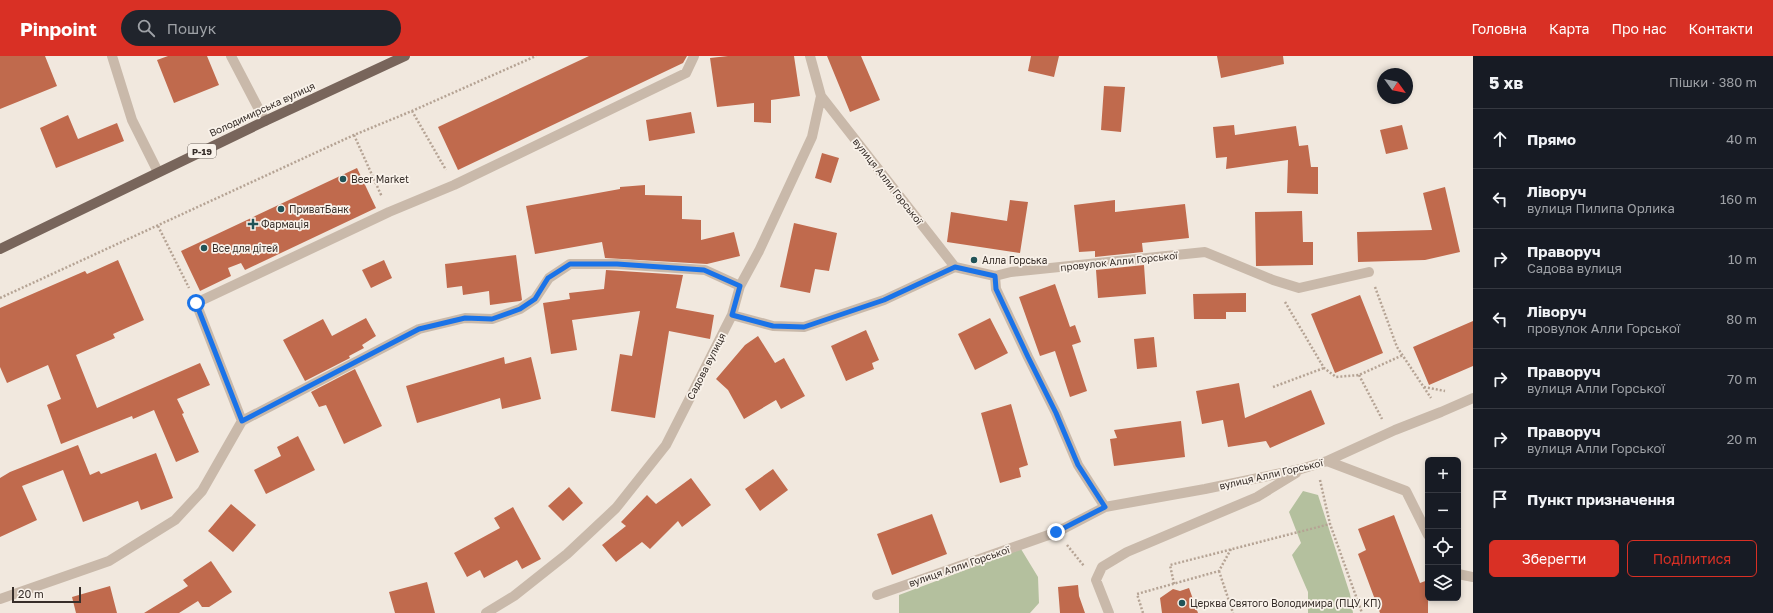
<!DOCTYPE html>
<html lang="uk">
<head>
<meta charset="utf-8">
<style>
	:root { --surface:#171b24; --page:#20242c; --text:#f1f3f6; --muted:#9ea1a6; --line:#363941; --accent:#d93025 }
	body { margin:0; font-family:"Golos Text",sans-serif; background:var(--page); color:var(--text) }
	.controls { position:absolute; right:12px; bottom:12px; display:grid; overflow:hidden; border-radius:6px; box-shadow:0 2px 6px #0003 }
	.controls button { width:36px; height:36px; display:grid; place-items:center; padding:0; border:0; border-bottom:1px solid var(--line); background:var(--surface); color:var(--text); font:20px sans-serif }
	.compass { position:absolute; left:1377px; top:12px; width:36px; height:36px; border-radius:50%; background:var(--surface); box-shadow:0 2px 6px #0003; rotate:123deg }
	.scale { position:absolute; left:12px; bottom:10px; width:69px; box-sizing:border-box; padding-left:4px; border:2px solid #372e29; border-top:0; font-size:11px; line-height:14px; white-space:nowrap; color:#372e29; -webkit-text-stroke:3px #f9f2ea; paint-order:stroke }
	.stop { position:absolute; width:12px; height:12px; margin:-9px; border:3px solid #1a73e8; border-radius:50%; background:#fff }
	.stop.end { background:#1a73e8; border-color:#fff; box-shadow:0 1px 4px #0008 }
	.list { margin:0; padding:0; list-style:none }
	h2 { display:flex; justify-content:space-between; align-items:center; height:52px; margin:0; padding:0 16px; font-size:17px }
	h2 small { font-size:13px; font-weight:400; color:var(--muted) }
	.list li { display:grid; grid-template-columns:26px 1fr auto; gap:12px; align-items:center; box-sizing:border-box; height:60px; padding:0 16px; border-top:1px solid var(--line) }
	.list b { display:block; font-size:15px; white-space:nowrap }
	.list p { margin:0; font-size:13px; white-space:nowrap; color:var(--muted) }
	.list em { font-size:13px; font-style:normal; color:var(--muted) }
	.actions { display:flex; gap:8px; padding:12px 16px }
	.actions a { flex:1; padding:9px 0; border:1px solid var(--accent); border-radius:6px; text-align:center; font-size:14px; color:var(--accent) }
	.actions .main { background:var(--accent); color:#fff }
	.icon { flex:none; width:22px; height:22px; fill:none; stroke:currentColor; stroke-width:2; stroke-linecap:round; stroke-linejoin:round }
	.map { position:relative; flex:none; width:1473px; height:557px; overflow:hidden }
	header { display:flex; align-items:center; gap:24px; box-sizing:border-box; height:56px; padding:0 20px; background:var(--accent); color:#fff }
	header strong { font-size:19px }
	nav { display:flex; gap:22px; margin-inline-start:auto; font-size:14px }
	.search { width:280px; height:36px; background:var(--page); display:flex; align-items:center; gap:10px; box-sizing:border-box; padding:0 14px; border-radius:22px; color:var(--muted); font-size:15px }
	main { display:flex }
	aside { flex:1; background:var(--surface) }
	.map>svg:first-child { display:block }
	.green { fill:#b4c09e }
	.building { fill:#c06a4d }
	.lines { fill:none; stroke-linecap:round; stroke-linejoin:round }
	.path { stroke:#b5a394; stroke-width:2.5; stroke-dasharray:2 2; stroke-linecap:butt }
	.minor { stroke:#c9b9aa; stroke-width:10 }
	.major { stroke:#78655b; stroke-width:10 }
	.route { stroke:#1a73e8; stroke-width:5 }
	.poi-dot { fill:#215357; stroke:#f9f2ea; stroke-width:1.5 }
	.labels { text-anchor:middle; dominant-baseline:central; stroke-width:3.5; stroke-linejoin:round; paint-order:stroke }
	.shield { fill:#f9f2ea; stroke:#716963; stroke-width:1 }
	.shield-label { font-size:9px; font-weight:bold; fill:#372e29 }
	.street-label { font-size:10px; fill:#372e29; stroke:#f9f2ea }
	.poi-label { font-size:10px; fill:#372e29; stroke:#f9f2ea; text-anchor:start }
</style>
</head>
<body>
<header>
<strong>Pinpoint</strong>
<div class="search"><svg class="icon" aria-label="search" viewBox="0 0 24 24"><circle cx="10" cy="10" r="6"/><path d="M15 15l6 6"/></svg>Пошук</div>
<nav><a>Головна</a><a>Карта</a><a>Про нас</a><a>Контакти</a></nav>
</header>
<main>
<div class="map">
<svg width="1473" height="557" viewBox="0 0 1473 557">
	<rect width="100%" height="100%" fill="#f1e8de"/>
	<path class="green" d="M1303,435L1318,439L1350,538L1353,557H1308V536L1292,499L1301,487L1289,456Z
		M1021,493L1038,521L1039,547L1030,557H899V539Z"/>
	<path class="building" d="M0,0H45L57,30L0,53Z
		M168,0H207L219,29L174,47L157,4Z
		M589,0H687L683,7L458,114L438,71Z
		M728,0H794L800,40L771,44V67L754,66V47L717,51L710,2Z
		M827,0H861L880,44L850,56Z
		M1031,0H1059L1054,21L1028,15Z
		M1217,0H1283L1284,8L1221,22Z
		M1104,30L1125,31L1121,76L1101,74Z
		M691,56L695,77L649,85L646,64Z
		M68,59L78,83L117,67L124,85L56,112L40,72Z
		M1234,69L1235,79L1296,70L1299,90L1308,89L1311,111H1318V138L1287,137L1288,104L1226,113L1227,101L1216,102L1213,71Z
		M1402,69L1408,93L1386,98L1380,74Z
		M822,97L839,102L831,127L815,122Z
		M357,112L376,152L245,214L241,207L228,212L231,220L200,235L181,195Z
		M645,129V139L682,140V163L701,164V184L734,176L740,200L707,208L605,202L602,186L535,198L526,150L620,133V131Z
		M1445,131L1460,196L1425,204L1358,206L1357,176L1432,174L1423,137Z
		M1010,144L1028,146L1020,197L947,186L951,156L1007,165Z
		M1115,144V156L1185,148L1189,182L1142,187L1143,196L1095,201V195L1079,196L1074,149Z
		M1302,155L1303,186H1313V209L1256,210L1255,156Z
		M794,167L837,177L829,215L815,213L810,237L780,231Z
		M516,199L522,244L520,245L490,249L489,235L463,239L462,230L447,232L445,208Z
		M118,204L144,264L113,278L115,282L76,299L97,352L200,307L210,329L177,343L184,357L182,358L199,396L176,406L154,354L133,363L132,360L61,388L47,349L61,343L48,309L7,327L0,311V252L85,215L87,218Z
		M384,204L392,222L371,232L362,214Z
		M1144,209L1146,238L1098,242L1096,214Z
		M606,214L683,219L676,252L714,259L710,283L669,275L655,362L611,355L620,298L632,300L640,255L572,264L577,294L551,298L543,247L570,243L569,237L604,233Z
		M1055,228L1070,271L1075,269L1081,286L1072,289L1087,335L1070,341L1055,295L1040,300L1019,241Z
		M1246,237V256H1226V263H1194L1193,238Z
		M1360,239L1383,297L1335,317L1311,258Z
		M366,262L376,280L362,289L364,292L349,300L350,302L305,325L283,284L323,263L332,280Z
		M990,262L1008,297L975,314L958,278Z
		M1473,265V310L1429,329L1413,291Z
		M866,274L879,304L872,307L874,313L846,325L831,290Z
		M758,280L775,307L784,302L805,340L781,353L776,344L744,363L728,334L716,323L745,289Z
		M1154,281L1157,311L1137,313L1134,283Z
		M504,301L505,308L531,301L541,343L502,353L500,342L417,367L406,330Z
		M355,313L382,370L344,388L326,349L319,351L311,336Z
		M1239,327L1245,362L1311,334L1325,368L1270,392L1266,385L1228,391L1223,364L1202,368L1196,335Z
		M1011,348L1028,409L1019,412L1021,421L1000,427L981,357Z
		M1181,365L1185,401L1114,410L1110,383L1117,382L1114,374Z
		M298,380L315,414L266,438L254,414L281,400L277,391Z
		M78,389L90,419L99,415L101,418L156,397L173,442L141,454L138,445L83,466L63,414L22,430L37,464L0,481V422L10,416Z
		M773,413L788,434L760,455L745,433Z
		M691,422L711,449L682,471L678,465L650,493L642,486L616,506L602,489L626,470L621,466L647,439L656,448Z
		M569,431L583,447L563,465L548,450Z
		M231,448L256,469L233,496L208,475Z
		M513,451L541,503L522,513L517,504L484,522L480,514L467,521L454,497L500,472L494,462Z
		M932,458L947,498L892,519L877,478Z
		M1394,459L1420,527L1428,524V557H1380L1358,498L1366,494L1358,473Z
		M211,505L232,536L209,551H202L198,545L179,557H144L188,530L183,524Z
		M427,526L435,557H395L389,536Z
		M1078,529L1079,540L1085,557H1060L1058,531Z
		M110,530L117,557H76L72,541Z
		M1189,532L1198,557H1162L1160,542L1173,533L1180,535Z"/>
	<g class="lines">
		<path class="path" d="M412,55L446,114
			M354,79L382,141
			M158,170L189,232
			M1375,231L1397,291L1431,342
			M0,242L354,79L412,55L536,0
			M1285,246L1324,312L1336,321L1359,319L1403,299
			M1359,319L1382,363
			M1273,331L1324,312
			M1424,331L1445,335
			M1320,424L1330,468L1362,557
			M1067,489L1084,510
			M1219,515L1233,557
			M1174,528L1170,509L1330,468
			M1143,557L1137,538L1219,515L1231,493"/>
		<path class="minor" d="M112,0L132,64L158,116
			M231,0L265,65
			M821,40L955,211
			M995,220L996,233L1028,301L1056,357L1078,409L1105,451
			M732,259L773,270L804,271L884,244L955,211L995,220L1011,216L1205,196L1273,224L1299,232L1369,216
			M242,365L196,247L389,156L454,129L686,17L694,0
			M1327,405L1406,435L1428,479
			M1458,518L1473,521
			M877,539L1057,476L1105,451L1205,433L1301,413L1327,405L1395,374L1441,356L1473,342
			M0,543L109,505L175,464L202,435L242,365L419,273L465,262L492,263L520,253L535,243L549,222L570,208H617L705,214L740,230
			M486,557L514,540L567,498L616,452L666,389L732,259L740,230L759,195L812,81L821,40L810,0
			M1109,557L1096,524L1102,511L1127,496L1257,441L1296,417"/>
		<path class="major" d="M0,193L265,65L405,0"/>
	</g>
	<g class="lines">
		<path class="route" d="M196,247L242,365L419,273L465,262L492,263L520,253L535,243L548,222L570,208H617L704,214L740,230L732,259L773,270L804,271L884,244L955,211L995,220L996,233L1028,301L1056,357L1078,409L1105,451L1056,476"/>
	</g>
	<g class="poi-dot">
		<circle cx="343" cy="123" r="4"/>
		<circle cx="281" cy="153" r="4"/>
		<path d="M251 162h4v4h4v4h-4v4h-4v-4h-4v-4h4z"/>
		<circle cx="204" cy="192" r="4"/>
		<circle cx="974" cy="204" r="4"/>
		<circle cx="1182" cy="547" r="4"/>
	</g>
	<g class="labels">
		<rect class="shield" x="188" y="88" width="28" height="14" rx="3"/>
		<g class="shield-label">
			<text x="202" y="95">Р-19</text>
		</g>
		<g class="street-label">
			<text transform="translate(262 53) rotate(-25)">Володимирська вулиця</text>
			<text transform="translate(888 125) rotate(52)">вулиця Алли Горської</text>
			<text transform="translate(1119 205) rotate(-6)">провулок Алли Горської</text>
			<text transform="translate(706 310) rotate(-63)">Садова вулиця</text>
			<text transform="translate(1271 418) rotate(-13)">вулиця Алли Горської</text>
			<text transform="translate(959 510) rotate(-19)">вулиця Алли Горської</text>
		</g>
		<g class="poi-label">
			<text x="351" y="123">Beer Market</text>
			<text x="289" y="153">ПриватБанк</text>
			<text x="261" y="168">Фармація</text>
			<text x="212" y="192">Все для дітей</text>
			<text x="982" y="204">Алла Горська</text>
			<text x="1190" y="547">Церква Святого Володимира (ПЦУ КП)</text>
		</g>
	</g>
</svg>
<div class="controls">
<button>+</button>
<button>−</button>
<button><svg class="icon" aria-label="locate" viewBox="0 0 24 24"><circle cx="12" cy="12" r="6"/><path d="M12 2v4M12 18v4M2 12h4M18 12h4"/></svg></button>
<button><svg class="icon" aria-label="layers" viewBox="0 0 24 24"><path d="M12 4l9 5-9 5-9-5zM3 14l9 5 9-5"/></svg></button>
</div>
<svg class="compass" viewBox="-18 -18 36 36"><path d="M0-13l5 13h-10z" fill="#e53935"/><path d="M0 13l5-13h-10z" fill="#9ea1a6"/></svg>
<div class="scale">20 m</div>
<div class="stop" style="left:196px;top:247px"></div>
<div class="stop end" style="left:1056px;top:476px"></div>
</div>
<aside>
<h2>5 хв<small>Пішки · 380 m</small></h2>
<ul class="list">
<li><svg class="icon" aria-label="ahead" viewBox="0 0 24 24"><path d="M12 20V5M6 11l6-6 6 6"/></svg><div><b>Прямо</b></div><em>40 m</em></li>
<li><svg class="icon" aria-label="left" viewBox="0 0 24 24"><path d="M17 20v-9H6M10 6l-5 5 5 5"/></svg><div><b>Ліворуч</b><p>вулиця Пилипа Орлика</p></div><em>160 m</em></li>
<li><svg class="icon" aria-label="right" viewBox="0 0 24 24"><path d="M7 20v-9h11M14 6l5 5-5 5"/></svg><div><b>Праворуч</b><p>Садова вулиця</p></div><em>10 m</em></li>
<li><svg class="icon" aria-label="left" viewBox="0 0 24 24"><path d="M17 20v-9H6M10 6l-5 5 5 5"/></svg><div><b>Ліворуч</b><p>провулок Алли Горської</p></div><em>80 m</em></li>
<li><svg class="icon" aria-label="right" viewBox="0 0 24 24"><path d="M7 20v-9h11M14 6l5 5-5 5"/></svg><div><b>Праворуч</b><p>вулиця Алли Горської</p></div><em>70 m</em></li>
<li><svg class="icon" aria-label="right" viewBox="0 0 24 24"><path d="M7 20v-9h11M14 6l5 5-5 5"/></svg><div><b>Праворуч</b><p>вулиця Алли Горської</p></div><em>20 m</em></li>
<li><svg class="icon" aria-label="arrive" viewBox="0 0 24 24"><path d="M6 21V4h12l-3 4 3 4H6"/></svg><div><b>Пункт призначення</b></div></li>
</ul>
<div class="actions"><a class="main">Зберегти</a><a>Поділитися</a></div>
</aside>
</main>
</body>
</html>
